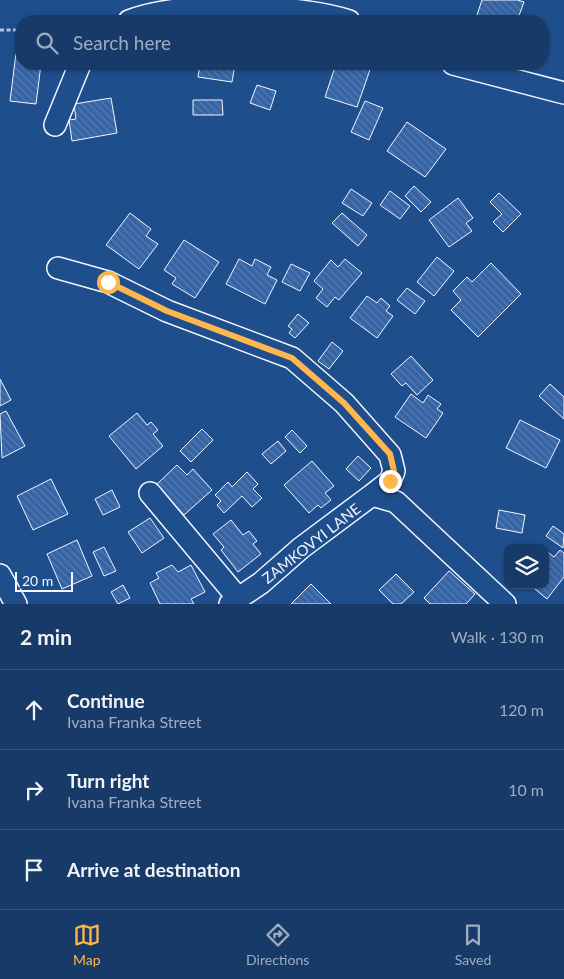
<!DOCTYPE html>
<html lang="en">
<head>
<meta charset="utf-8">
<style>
	:root { --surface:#173a69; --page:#244571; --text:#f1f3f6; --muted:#9eadc0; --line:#36547d; --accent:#ffb74d }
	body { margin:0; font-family:Lato,sans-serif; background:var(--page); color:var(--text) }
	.controls { position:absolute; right:15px; bottom:15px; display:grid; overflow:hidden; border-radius:10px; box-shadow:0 1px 4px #0004 }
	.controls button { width:45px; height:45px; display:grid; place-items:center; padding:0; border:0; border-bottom:1px solid var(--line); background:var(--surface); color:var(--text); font:25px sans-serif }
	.scale { position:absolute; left:15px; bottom:12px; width:58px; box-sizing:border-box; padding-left:5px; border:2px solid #f2f6ff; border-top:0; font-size:14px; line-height:18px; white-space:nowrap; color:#f2f6ff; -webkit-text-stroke:4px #1f4e8c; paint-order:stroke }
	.stop { position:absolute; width:15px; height:15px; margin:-11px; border:4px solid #ffb74d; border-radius:50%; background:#fff }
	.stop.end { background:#ffb74d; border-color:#fff; box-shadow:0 1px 5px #0008 }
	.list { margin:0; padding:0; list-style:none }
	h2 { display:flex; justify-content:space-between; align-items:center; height:65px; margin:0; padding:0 20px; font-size:21px }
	h2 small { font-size:16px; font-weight:400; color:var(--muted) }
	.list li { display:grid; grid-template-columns:32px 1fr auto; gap:15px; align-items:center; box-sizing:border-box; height:80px; padding:0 20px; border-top:1px solid var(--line) }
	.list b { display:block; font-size:19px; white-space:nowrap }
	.list p { margin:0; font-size:16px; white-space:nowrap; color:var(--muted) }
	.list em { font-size:16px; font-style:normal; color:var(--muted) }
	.icon { flex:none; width:28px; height:28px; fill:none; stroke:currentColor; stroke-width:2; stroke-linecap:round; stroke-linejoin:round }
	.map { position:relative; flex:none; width:564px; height:604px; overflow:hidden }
	.search { position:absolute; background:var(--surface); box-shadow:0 1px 4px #0004; left:15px; right:15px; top:15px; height:55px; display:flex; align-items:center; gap:12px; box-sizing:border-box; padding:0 18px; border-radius:20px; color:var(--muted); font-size:19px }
	.sheet { height:305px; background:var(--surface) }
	nav { display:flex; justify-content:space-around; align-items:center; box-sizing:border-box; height:70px; border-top:1px solid var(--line); background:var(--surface); font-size:14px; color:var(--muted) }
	nav a { display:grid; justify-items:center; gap:2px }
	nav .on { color:var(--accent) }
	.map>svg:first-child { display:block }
	.building { fill:url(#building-back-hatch); stroke:#f2f6ff }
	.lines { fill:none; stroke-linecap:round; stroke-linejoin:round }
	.minor-casing { stroke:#f2f6ff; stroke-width:24 }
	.path { stroke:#b3c4dc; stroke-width:3; stroke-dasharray:4 2.5; stroke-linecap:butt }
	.minor { stroke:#1f4e8c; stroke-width:21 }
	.route { stroke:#ffb74d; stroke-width:6 }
	.labels { text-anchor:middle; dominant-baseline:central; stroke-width:4; stroke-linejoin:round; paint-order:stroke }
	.street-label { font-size:15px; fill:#f2f6ff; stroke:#1f4e8c }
</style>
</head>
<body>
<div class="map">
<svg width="564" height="604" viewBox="0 0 564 604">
	<defs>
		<pattern id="building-back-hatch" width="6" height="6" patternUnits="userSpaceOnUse" patternTransform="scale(1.25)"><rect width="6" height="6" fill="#3563a3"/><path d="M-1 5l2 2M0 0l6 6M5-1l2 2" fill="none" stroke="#537ab1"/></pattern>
	</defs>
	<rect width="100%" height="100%" fill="#1f4e8c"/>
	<path class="building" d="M482,0H518L524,2L517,21H487L476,18Z
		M16,53H21V64H41L36,104L10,101Z
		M200,64H235L232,82L198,77Z
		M336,64H372L357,107L325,97Z
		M257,85L276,91L270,110L250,103Z
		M111,98L117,133L72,141L69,120L76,119L74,104Z
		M193,100H222L223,115H193Z
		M365,101L383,108L369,140L351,132Z
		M407,122L446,149L425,177L387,151Z
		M414,186L431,202L421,212L405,196Z
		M351,189L372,203L363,216L342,203Z
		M390,191L410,206L400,219L380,205Z
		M499,193L521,214L503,232L493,222L502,214L490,202Z
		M458,198L473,218L466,223L472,231L449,247L429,220Z
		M130,213L151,229L146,236L158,244L139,269L106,245Z
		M342,213L367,235L358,246L332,223Z
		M184,240L219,262L195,298L172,284L176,278L164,270Z
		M437,257L454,271L434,296L417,282Z
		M239,259L252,266L255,259L271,267L267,275L277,280L265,304L226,284Z
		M345,259L362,273L339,300L335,297L327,307L316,298L323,289L314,281L331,260L338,267Z
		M491,263L521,294L478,337L451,310L461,300L453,291L467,277L472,282Z
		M291,264L310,273L300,291L282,282Z
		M407,288L425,301L415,314L397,300Z
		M367,296L377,303L381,298L390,306L386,311L393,316L377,338L350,318Z
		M298,314L309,323L295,338L289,333L292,329L288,326Z
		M332,342L343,351L329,369L318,361Z
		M411,356L433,380L417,395L406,383L402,386L391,374Z
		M0,379L11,400L0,406Z
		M550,384L564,397V419L539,396Z
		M411,394L423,403L428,395L441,404L437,409L443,413L426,438L395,417Z
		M6,411L25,446L2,458L0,414Z
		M137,413L147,425L151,422L158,430L153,434L163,446L136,469L109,436Z
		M520,420L560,440L546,468L506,448Z
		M202,429L213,440L191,462L180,451Z
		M292,430L307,446L300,453L285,437Z
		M278,441L286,451L271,464L262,454Z
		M358,456L371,468L359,481L346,469Z
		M312,461L334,486L325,493L331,500L321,508L318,505L309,513L284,485Z
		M177,465L187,475L193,469L212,490L184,515L156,485Z
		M247,472L258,484L253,489L262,498L252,507L242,496L224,513L217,505L221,501L215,495L228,482L232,487Z
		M51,479L68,514L33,530L17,496Z
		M112,490L120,507L103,515L95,499Z
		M499,510L525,515L522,533L496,528Z
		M150,518L164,538L142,553L128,532Z
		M231,520L243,535L249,531L257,541L253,544L261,554L238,572L221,550L224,547L213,534Z
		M553,526L564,534L563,548L546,536Z
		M77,540L92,576L62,589L47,554Z
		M104,547L116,571L104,576L93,552Z
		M545,550L554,557L560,550L564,553V577L547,599L530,585H545Z
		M172,565L178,572L191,565L205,592L191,599L194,604H160L150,583L159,578L156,573Z
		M449,571L475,594L466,604H430L424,598Z
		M396,574L414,592L401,604H393L379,590Z
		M311,584L331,604H291Z
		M123,585L130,598L118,604L111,592Z"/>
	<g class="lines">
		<defs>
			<path id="minor" d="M129,21C179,1 298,4 349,21
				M453,64L564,93
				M55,125L80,64
				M58,268L108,282L167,311L292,358L344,403L390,455L394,471L390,481L372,495
				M150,493L238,598
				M0,575L16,604
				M230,604L261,583L301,548L372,495L396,502L505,604"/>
		</defs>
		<use href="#minor" class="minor-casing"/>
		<path class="path" d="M0,30H21"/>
		<use href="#minor" class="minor"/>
	</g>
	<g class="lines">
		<path class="route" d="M108,282L167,311L292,358L344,403L390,454L394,471L390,481"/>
	</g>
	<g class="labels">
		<g class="street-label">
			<text transform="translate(311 543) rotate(-38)">ZAMKOVYI LANE</text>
		</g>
	</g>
</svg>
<div class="controls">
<button><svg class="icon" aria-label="layers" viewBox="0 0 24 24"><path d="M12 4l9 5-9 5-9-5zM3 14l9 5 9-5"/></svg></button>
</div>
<div class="scale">20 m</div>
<div class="stop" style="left:108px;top:282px"></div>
<div class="stop end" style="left:390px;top:481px"></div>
<div class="search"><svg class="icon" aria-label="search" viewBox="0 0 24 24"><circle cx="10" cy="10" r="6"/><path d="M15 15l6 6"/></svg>Search here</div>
</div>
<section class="sheet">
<h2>2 min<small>Walk · 130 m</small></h2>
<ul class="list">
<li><svg class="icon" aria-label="ahead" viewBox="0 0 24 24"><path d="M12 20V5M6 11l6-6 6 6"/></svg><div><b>Continue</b><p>Ivana Franka Street</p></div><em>120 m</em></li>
<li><svg class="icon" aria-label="right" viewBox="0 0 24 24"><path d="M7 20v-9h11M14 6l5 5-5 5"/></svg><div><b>Turn right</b><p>Ivana Franka Street</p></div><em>10 m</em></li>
<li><svg class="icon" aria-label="arrive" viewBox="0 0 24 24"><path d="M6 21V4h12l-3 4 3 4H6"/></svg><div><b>Arrive at destination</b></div></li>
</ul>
</section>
<nav>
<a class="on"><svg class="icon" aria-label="map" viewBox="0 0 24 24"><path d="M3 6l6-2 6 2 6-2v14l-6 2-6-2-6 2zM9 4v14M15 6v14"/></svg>Map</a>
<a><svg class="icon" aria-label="directions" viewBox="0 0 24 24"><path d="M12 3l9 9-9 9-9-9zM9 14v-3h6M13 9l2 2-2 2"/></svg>Directions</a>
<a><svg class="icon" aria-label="saved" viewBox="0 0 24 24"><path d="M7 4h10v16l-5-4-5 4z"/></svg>Saved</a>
</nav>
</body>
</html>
